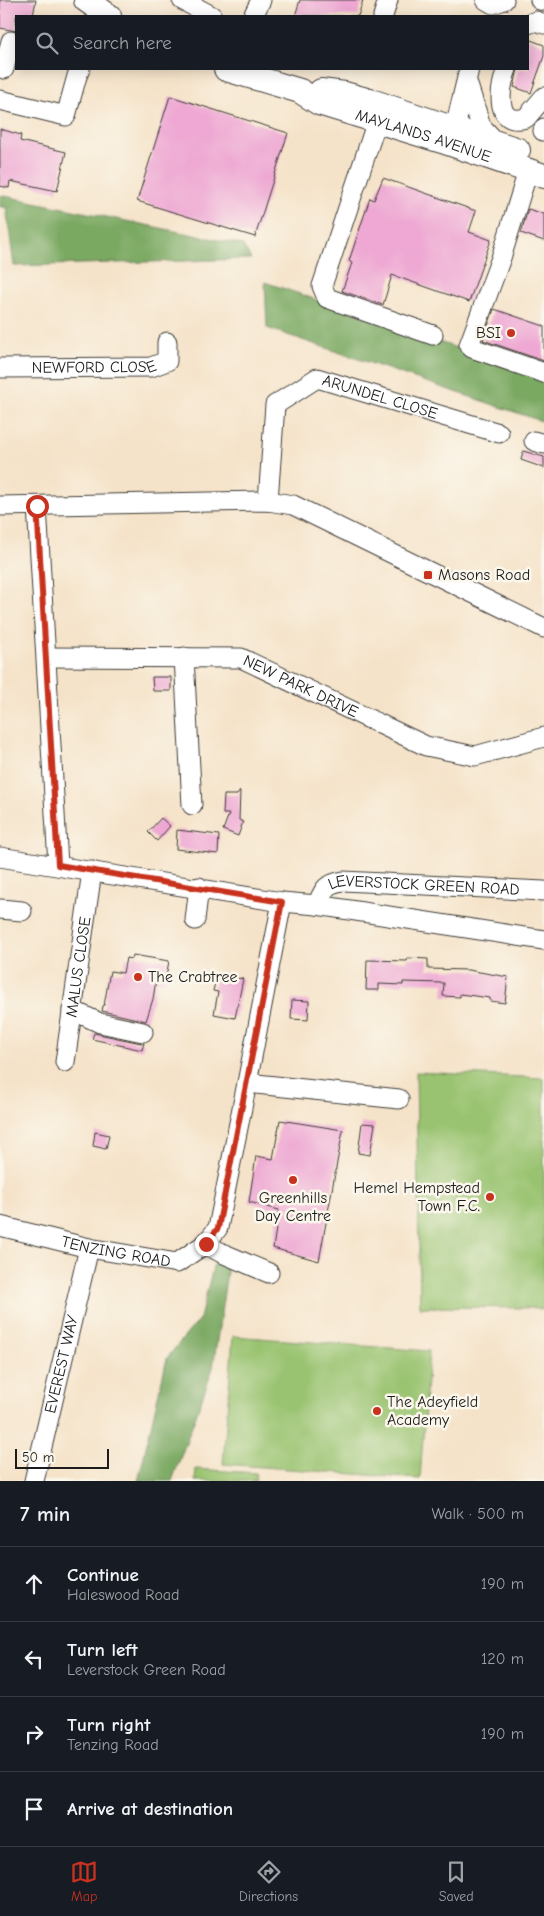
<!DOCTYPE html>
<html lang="en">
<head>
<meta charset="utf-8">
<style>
	:root { --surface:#171b24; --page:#242831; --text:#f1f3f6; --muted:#9ea1a6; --line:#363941; --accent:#c8321e }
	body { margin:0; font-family:"Comic Neue",sans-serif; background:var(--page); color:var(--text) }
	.scale { position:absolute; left:15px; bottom:12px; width:94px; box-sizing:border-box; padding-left:5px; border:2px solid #1c1c1c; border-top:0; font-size:14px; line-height:18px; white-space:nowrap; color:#1c1c1c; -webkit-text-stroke:4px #fbf7ec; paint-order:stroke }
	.stop { position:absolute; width:15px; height:15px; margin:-11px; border:4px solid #c8321e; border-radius:50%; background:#fff }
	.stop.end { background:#c8321e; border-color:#fff; box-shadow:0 1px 5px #0008 }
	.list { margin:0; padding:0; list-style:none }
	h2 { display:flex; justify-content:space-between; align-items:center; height:65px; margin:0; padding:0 20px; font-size:21px }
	h2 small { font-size:16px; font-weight:400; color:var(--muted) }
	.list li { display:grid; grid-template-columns:32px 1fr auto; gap:15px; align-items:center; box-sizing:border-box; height:75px; padding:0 20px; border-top:1px solid var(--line) }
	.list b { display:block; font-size:19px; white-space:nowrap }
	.list p { margin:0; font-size:16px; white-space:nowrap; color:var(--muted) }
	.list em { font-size:16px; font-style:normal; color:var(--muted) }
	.icon { flex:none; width:28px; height:28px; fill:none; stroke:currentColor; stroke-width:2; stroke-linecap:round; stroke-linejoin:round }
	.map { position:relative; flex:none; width:544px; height:1481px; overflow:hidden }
	.search { position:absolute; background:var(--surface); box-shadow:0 2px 12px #0003; left:15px; right:15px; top:15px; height:55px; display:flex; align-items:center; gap:12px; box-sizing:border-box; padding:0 18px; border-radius:0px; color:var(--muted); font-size:19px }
	.sheet { height:365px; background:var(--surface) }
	nav { display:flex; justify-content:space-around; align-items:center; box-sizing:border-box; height:70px; border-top:1px solid var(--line); background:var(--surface); font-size:14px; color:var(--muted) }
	nav a { display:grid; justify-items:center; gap:2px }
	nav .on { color:var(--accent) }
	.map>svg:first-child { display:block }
	.green { fill:#99c370; stroke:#5a7046 }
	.forest { fill:#7aa962; stroke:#4b623f }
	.building { fill:#eea8d3 }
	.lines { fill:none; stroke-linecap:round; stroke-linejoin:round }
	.minor-casing { stroke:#3d3a36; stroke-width:21 }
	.major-casing { stroke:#3d3a36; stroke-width:26 }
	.minor { stroke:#fff; stroke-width:19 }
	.major { stroke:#fff; stroke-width:24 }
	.route { stroke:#c8321e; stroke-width:6 }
	.poi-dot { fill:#c8321e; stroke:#fbf7ec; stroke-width:2 }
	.labels { text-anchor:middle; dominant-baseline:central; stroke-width:5; stroke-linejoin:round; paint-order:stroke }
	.street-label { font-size:16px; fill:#1c1c1c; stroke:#fbf7ec }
	.poi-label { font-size:16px; fill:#1c1c1c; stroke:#fbf7ec; text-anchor:start }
</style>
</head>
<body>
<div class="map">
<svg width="544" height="1481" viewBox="0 0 544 1481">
	<rect width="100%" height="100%" fill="#fbf7ec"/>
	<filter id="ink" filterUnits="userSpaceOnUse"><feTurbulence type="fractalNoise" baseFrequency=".02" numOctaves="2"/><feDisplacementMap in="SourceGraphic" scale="10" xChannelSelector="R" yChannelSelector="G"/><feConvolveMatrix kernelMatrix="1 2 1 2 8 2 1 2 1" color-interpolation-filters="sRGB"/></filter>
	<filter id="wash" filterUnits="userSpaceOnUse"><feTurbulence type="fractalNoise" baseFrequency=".0096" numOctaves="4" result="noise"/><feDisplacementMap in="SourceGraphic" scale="20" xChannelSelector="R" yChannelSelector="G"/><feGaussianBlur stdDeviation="1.12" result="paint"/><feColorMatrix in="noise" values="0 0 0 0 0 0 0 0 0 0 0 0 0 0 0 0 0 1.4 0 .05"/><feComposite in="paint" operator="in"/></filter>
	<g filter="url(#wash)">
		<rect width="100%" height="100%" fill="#f5e3c9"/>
		<path class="green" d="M416,1072L544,1078V1310L534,1308L420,1307Z
			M233,1336L429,1351L420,1479L223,1464Z
			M196,1469L256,1473V1481H195Z"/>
		<path class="forest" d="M0,195L243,245L251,259L14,266L6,207H0Z
			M265,282L544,378V422L267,328Z
			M214,1263L228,1265L213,1368L172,1481H138L167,1358L200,1318Z"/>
		<g id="blocks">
			<path class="building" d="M0,0H36L33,16H16V31L0,28Z
				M300,0H363L358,16H295Z
				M528,39L544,45V56L531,93L514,87L518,69H528Z
				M170,96L288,133L255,237L137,201Z
				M0,129L21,135L20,141L66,152L57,191L10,181L9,188L0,186Z
				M383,178L476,211L469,232L491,240L469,302L392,275L383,305L342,291L352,263L349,261L370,198L374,200Z
				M528,209L544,214V241L521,233Z
				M494,309L544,326V361L483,340Z
				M523,451L544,457V468L521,460Z
				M152,677H171V691H153Z
				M240,791L239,820L243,822L238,836L223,830L229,814H223L224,795H237Z
				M161,818L170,826L157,841L148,832Z
				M177,830L219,835L218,854L176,849Z
				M133,955L169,961L165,982L156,980L153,999L146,1021L102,1011L103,1006H104L110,971L123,973L126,958L132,959Z
				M408,958L428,959V969L468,970L508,977L505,1003L490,1001V998L460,994V997L443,996L444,983L403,982V985L379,984V990H366L367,960L407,961Z
				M217,974L243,979L235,1018L214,1014L218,992L213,991Z
				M292,1000L309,1001L308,1020L291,1019Z
				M94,1033L141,1043H144L142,1050L92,1039Z
				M280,1120L343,1130L319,1261L273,1248L279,1210L249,1202L256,1156L273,1159Z
				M362,1123L375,1124L370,1155L358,1153Z
				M95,1132L109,1135L106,1149L93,1146Z"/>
		</g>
	</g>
	<g filter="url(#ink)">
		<use href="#blocks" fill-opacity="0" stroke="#3d3a36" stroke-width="1"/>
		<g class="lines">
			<defs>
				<g id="minor">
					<path d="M182,0L212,16"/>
					<path d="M486,0L493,4L504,0"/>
					<path d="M540,0L544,1"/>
					<path d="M253,16L261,0"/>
					<path d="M383,16L388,0"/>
					<path d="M528,24L536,21L544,24"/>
					<path d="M4,69L11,41"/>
					<path d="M507,69C500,87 493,127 526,118L544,97"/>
					<path d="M467,82L481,126L496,142"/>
					<path d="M0,100L66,116L77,76L80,69"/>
					<path d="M377,121L322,286L327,298L433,335"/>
					<path d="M543,131L544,128"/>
					<path d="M447,139L455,128L469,69"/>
					<path d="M528,171L501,258L469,345L472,348L544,373"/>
					<path id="s1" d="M0,368L151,367L167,361V342"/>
					<path d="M534,441L544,444"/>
					<path id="s2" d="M268,501L275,405L317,378L499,433"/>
					<path d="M0,506L268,501L293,505L544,628"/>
					<path d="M37,506L58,865"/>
					<path id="s3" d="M47,657L241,658L426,746L475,756L544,737"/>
					<path d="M184,657L192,805"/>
					<path d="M0,857L282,902L317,905L544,940"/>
					<path id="s4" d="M317,905C324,889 325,884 343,881L544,891"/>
					<path d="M0,909L22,911"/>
					<path d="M195,920L199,887"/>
					<path d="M72,1010L100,1023L143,1032"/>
					<path id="s5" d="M65,1062L92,871"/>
					<path d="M247,1083L399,1099"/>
					<path id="s6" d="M0,1226L89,1248L177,1263L205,1244L218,1228L247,1083L282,902"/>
					<path d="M205,1244L222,1253L269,1273"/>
					<path id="s7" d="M34,1481L89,1248"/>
				</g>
				<g id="major">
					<path d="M86,0L109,16"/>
					<path id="s8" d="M226,69L300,91L319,103L442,141L544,176"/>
					<path d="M321,91L345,94L374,102L518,150"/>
				</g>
			</defs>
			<use href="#minor" class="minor-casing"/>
			<use href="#major" class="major-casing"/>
			<use href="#minor" class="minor"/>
			<use href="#major" class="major"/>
		</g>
	</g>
	<g class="lines" filter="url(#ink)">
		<path class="route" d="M37,506L58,865L282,902L218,1228L206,1244"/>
	</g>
	<g class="poi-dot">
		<circle cx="511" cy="333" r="5"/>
		<rect x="423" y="570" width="10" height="10" rx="2.5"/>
		<circle cx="138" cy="977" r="5"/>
		<circle cx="293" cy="1180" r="5"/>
		<circle cx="490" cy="1197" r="5"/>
		<circle cx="377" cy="1411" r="5"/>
	</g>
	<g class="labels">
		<g class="street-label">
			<text stroke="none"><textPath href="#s8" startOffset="209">MAYLANDS AVENUE</textPath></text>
			<text stroke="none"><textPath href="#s1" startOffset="94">NEWFORD CLOSE</textPath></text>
			<text stroke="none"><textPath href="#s2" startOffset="212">ARUNDEL CLOSE</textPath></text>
			<text stroke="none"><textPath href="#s3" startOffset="260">NEW PARK DRIVE</textPath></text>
			<text stroke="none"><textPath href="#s4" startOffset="119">LEVERSTOCK GREEN ROAD</textPath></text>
			<text stroke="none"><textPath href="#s5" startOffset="96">MALUS CLOSE</textPath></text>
			<text stroke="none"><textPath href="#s6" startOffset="119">TENZING ROAD</textPath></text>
			<text stroke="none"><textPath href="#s7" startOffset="120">EVEREST WAY</textPath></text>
		</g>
		<g class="poi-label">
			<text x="501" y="333" text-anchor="end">BSI</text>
			<text x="438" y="575">Masons Road</text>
			<text x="148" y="977">The Crabtree</text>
			<text x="480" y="1188" text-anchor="end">Hemel Hempstead<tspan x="480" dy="18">Town F.C.</tspan></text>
			<text x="293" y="1198" text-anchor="middle">Greenhills<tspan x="293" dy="18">Day Centre</tspan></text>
			<text x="387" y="1402">The Adeyfield<tspan x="387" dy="18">Academy</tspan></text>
		</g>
	</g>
</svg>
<div class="scale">50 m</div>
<div class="stop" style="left:37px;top:506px"></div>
<div class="stop end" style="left:206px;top:1244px"></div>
<div class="search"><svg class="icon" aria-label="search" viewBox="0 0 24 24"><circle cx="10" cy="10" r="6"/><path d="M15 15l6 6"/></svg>Search here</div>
</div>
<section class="sheet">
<h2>7 min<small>Walk · 500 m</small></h2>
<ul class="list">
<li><svg class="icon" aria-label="ahead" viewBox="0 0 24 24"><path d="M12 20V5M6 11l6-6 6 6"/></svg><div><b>Continue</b><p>Haleswood Road</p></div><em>190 m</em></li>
<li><svg class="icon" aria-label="left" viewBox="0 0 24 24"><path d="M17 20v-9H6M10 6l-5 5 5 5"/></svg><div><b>Turn left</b><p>Leverstock Green Road</p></div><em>120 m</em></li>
<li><svg class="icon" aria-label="right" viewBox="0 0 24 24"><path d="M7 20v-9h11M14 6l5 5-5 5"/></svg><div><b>Turn right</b><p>Tenzing Road</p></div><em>190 m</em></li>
<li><svg class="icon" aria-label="arrive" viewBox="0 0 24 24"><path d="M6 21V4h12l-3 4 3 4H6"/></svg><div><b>Arrive at destination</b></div></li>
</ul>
</section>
<nav>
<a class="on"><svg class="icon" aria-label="map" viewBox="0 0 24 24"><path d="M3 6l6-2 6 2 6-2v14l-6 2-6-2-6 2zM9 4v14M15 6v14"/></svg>Map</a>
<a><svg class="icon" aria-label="directions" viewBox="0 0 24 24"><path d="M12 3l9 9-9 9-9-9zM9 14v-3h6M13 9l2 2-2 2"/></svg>Directions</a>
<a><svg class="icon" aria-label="saved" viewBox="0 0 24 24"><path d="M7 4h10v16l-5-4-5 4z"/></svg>Saved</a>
</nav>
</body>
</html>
